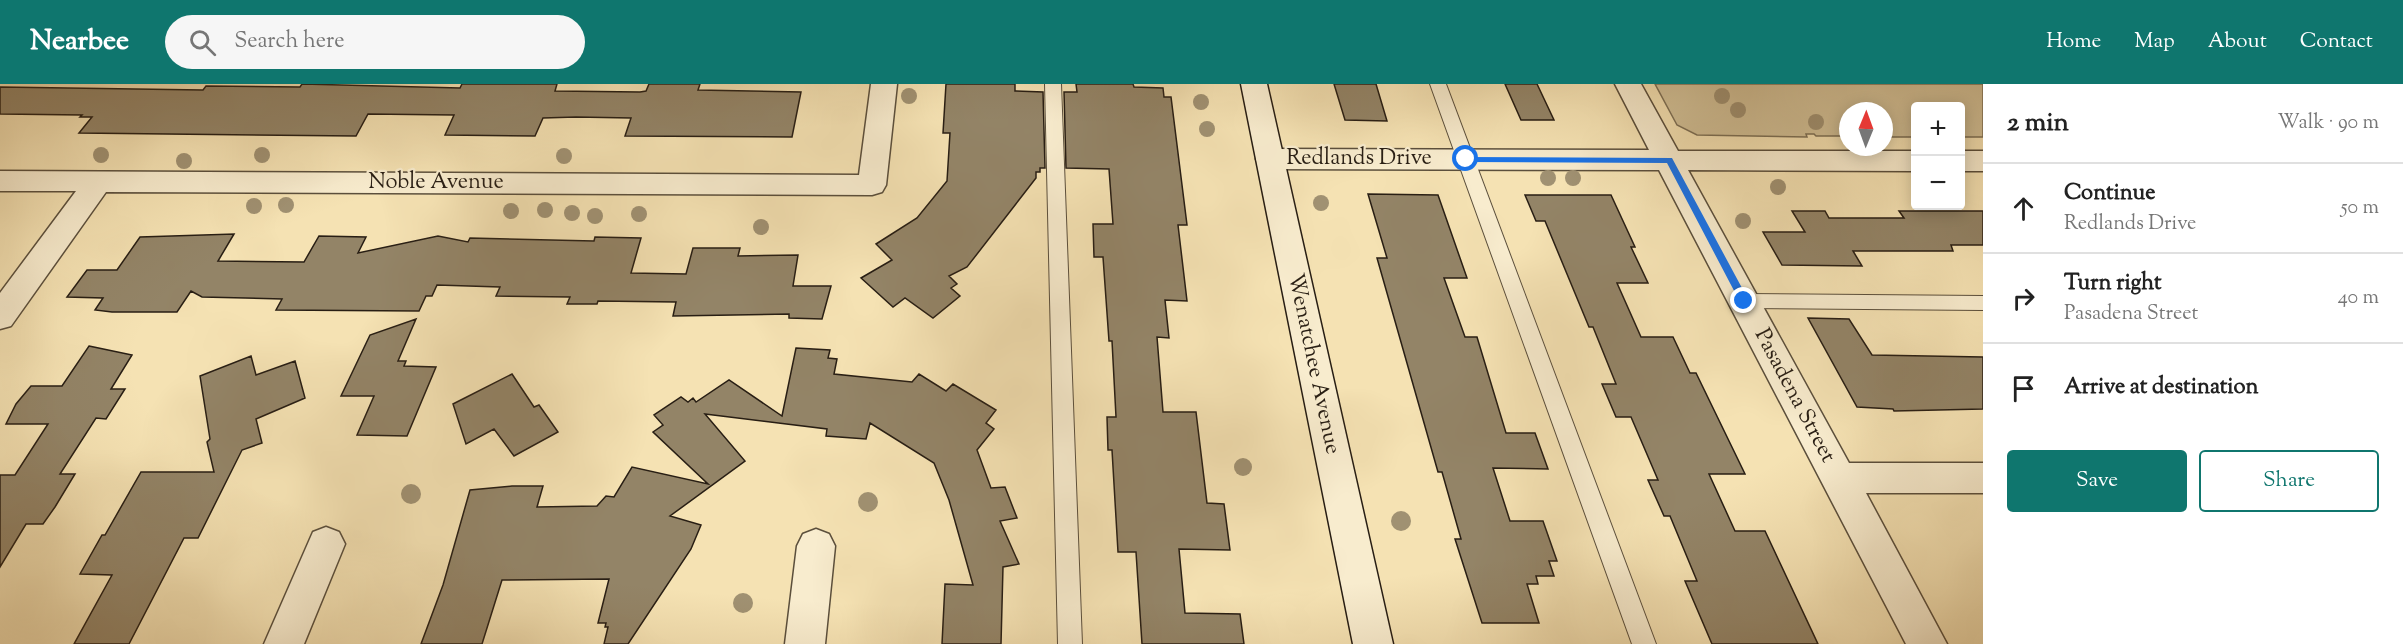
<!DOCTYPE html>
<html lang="en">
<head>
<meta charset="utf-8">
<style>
	:root { --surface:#fff; --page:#f6f6f6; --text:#222; --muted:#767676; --line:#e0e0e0; --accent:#0f766e }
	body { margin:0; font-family:"Sorts Mill Goudy",serif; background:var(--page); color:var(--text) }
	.controls { position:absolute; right:18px; top:18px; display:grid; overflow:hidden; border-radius:6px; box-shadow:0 3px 15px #0003 }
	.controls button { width:54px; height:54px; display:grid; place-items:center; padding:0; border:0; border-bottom:2px solid var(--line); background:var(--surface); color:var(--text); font:30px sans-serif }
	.compass { position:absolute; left:1839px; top:18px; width:54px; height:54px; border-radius:50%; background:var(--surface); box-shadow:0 3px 15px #0003; rotate:1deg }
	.stop { position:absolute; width:18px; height:18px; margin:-14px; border:4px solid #1a73e8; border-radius:50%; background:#fff }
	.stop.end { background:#1a73e8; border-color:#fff; box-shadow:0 2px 6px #0008 }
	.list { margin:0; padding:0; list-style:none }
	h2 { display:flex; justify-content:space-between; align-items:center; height:78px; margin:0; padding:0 24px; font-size:26px }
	h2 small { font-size:20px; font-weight:400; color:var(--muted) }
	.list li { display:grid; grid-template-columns:39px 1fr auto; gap:18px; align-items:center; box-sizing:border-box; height:90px; padding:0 24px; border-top:2px solid var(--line) }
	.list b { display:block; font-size:22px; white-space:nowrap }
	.list p { margin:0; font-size:20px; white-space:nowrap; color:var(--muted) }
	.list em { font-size:20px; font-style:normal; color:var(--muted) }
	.actions { display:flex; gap:12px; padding:18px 24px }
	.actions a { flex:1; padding:14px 0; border:2px solid var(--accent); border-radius:6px; text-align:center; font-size:21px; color:var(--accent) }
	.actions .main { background:var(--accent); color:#fff }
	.icon { flex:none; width:33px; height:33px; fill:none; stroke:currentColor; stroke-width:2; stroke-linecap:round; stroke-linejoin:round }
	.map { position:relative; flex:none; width:1983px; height:560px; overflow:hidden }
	header { display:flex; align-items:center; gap:36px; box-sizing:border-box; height:84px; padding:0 30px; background:var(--accent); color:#fff }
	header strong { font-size:28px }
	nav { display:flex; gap:33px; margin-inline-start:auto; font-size:21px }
	.search { width:420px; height:54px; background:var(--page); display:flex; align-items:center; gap:15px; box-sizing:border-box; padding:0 21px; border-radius:33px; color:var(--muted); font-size:22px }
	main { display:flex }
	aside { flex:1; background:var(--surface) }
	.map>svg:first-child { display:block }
	.green { fill:#d2c198; stroke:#7d7056; stroke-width:1.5 }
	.building { fill:#938467; stroke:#281e14; stroke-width:1.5 }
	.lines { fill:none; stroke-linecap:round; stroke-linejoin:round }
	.lane-casing { stroke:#5b4f3c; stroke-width:2 }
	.street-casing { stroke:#5b4f3c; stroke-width:3 }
	.secondary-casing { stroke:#281e14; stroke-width:3 }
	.lane { fill:#f8ecce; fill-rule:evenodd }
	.street { fill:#f8ecce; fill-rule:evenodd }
	.secondary { fill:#f8ecce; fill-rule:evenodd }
	.tree { fill:#a09172 }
	.route { fill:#1a73e8 }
	.labels { text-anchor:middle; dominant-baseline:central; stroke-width:4.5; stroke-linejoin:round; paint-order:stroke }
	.street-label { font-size:22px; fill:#281e14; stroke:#f8ecce }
</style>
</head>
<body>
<header>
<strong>Nearbee</strong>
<div class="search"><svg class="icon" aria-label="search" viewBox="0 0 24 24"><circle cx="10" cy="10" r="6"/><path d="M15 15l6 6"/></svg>Search here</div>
<nav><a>Home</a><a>Map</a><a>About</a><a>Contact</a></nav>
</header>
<main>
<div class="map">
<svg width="1983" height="560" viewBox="0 0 1983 560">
	<rect width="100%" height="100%" fill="#f5e2b3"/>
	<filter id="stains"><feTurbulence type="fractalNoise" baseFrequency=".00333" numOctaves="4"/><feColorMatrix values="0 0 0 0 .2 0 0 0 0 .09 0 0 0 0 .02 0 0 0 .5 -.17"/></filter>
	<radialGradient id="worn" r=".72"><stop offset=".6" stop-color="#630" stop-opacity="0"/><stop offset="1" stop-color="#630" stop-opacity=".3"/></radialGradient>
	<path class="green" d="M1655,0H1983V53H1961L1960,22H1916L1915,53H1884V27H1848V52H1816L1814,50H1806L1807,53L1697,51L1677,41Z"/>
	<path class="building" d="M302,0L460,4L462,0H557L555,7L640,8L646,7L649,0H700L698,6L801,8L792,53L625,52L631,34L576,33L543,34L535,52L445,51L454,31L368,30L356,52L79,49L92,33H80L82,31L0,30V3L203,6L206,2L300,3Z
		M946,0H1015V7L1043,8L1045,84H1040V88H1036V94L967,183L949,192L957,200L951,204L960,212L933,234L905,214L893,223L861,194L892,176L876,160L917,134L947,97L950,49H943Z
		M1076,0H1133L1134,3L1163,4L1164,13H1171L1187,141H1178L1187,217L1165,216L1169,254L1157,253L1163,328H1196L1207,419L1224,420L1230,466L1179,465L1185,529L1240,530L1244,560H1142L1136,468H1118L1112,366H1108L1107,333H1116L1112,257H1109L1103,173H1094L1093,140H1113L1109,85L1066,84L1064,8H1077Z
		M1334,0H1376L1387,37L1345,36Z
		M1505,0H1537L1554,36H1521Z
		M1368,110L1438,111L1467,194H1444L1465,253H1477L1506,349H1535L1548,385L1493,384L1510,437H1543L1557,477H1549L1554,492H1536L1538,500H1527L1539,539H1482L1455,455H1461L1442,388H1438L1377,174H1387Z
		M1525,111H1611L1635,163H1631L1648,199H1617L1641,253H1673L1690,289H1696L1745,390H1709L1735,447H1765L1818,560H1712L1685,497H1697L1670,432H1664L1648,396H1658L1631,333H1616L1602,300H1616L1593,243H1589L1545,137H1536Z
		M1792,127H1825L1829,134H1904L1899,127H1983V161H1951L1953,167H1853L1862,182L1782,181L1763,148H1805Z
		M234,150L218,177L304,178L319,152L366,153L358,169L438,152L468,158L470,154L594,157L595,153L641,154L631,189L686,190L693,164H740L738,172L798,171L793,202H831L822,235L789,234V230L673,232L676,218L598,217L597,220H567L570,213L496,212L500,203L437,201L432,212H426L419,227L276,226L282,215L202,213L191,207L177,228H112L95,226L103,214L67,213L87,186H117L140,153Z
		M1808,234L1849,235L1872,271L1983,273V325L1894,327L1893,325L1857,323Z
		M416,235L398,277H406L404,282L436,283L407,352L357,351L374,312H341L370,251Z
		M89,262L132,271L111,305H125L106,335L96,334L60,390H75L55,423L43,440H26L0,483V391H15L48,340H6L16,320L31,302H62Z
		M796,264L830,266L828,274L837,275L834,290L912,298L919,290L946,307L953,300L996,326L986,339L994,345L977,366L991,404L1005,403L1017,434L1000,437L1019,480L1003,483L1001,560H942L945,500L973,501L949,416L934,379L870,339L866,355L826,352L827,345L705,330L745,377L670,432L701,441L691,465L628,560H604L608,543H605L606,539H598L609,495L502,496L482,560H421L443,501L470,406L512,402H543L537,423L597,422L606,412L614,413L632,383L708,400L653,348L663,341L654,331L681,313L688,318L693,314L696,318L729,296L782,332Z
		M251,272L256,291L295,277L305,314L256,335L262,359L242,366L198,454H184L129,560H74L112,491L80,490L102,451H105L141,388H214L207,358L210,355L200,292Z
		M512,290L534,323L539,321L558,348L514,372L494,345L466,360L453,320Z"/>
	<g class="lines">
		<defs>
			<path id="lane" d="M1045,0H1061L1082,560H1058Z
				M1430,0H1446L1656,560H1632Z
				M1744,210L1983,212V226L1744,224L1737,222L1735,217L1737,212Z"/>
			<path id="street" d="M871,0H897L886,101L882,108L872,111L106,108L11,242L0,245V209L76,107H0V87L859,91Z
				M1615,0H1641L1678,67H1916V87L1688,86L1849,379H1983V409H1866L1947,560H1906L1659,86L1270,85L1260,82L1256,75L1260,68L1270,65L1649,66Z
				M1960,67H1983V87H1960Z
				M326,443L339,448L345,460L304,560H264L313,448Z
				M816,445L829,450L835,462L825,560H785L797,462L803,450Z"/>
			<path id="secondary" d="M1241,0H1267L1393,560H1353Z"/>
		</defs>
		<use href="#lane" class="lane-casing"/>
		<use href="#street" class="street-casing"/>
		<use href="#secondary" class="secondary-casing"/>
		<use href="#lane" class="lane"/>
		<use href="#street" class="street"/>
		<use href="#secondary" class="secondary"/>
	</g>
	<g class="tree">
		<circle cx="909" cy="12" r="8"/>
		<circle cx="1722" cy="12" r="8"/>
		<circle cx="1201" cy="18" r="8"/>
		<circle cx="1738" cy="26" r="8"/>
		<circle cx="1816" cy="38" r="8"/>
		<circle cx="1207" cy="45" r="8"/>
		<circle cx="101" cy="71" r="8"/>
		<circle cx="262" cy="71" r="8"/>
		<circle cx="564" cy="72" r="8"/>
		<circle cx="184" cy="77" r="8"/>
		<circle cx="1548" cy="94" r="8"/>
		<circle cx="1573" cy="94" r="8"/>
		<circle cx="1778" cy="103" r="8"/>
		<circle cx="1321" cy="119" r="8"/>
		<circle cx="286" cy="121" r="8"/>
		<circle cx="254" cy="122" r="8"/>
		<circle cx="545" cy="126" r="8"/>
		<circle cx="511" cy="127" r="8"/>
		<circle cx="572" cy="129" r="8"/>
		<circle cx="639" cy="130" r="8"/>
		<circle cx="595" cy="132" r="8"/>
		<circle cx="1743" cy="137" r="8"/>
		<circle cx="761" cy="143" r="8"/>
		<circle cx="1243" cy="383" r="9"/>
		<circle cx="411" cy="410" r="10"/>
		<circle cx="868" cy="418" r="10"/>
		<circle cx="1401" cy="437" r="10"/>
		<circle cx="743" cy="519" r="10"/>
	</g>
	<path class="route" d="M1463,73L1672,74L1749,217L1747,220H1741L1667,79L1466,78L1461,75Z"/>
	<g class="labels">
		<g class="street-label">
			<text x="1359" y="75">Redlands Drive</text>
			<text x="436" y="99">Noble Avenue</text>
			<text transform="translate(1313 280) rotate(78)">Wenatchee Avenue</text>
			<text transform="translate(1794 312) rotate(62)">Pasadena Street</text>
		</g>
	</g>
	<rect width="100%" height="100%" filter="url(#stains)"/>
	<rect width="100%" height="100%" fill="url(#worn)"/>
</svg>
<div class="controls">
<button>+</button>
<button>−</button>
</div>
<svg class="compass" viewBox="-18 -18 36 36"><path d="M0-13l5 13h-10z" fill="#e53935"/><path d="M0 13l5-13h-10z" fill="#767676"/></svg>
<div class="stop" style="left:1466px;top:75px"></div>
<div class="stop end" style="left:1744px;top:217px"></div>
</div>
<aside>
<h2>2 min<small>Walk · 90 m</small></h2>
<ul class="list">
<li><svg class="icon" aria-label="ahead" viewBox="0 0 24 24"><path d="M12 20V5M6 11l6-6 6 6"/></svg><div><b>Continue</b><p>Redlands Drive</p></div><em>50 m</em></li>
<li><svg class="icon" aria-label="right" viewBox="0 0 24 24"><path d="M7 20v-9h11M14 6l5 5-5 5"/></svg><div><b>Turn right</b><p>Pasadena Street</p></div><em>40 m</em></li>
<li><svg class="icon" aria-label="arrive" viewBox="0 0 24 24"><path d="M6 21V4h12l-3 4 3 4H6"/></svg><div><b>Arrive at destination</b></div></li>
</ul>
<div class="actions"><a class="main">Save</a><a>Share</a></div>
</aside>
</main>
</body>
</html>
